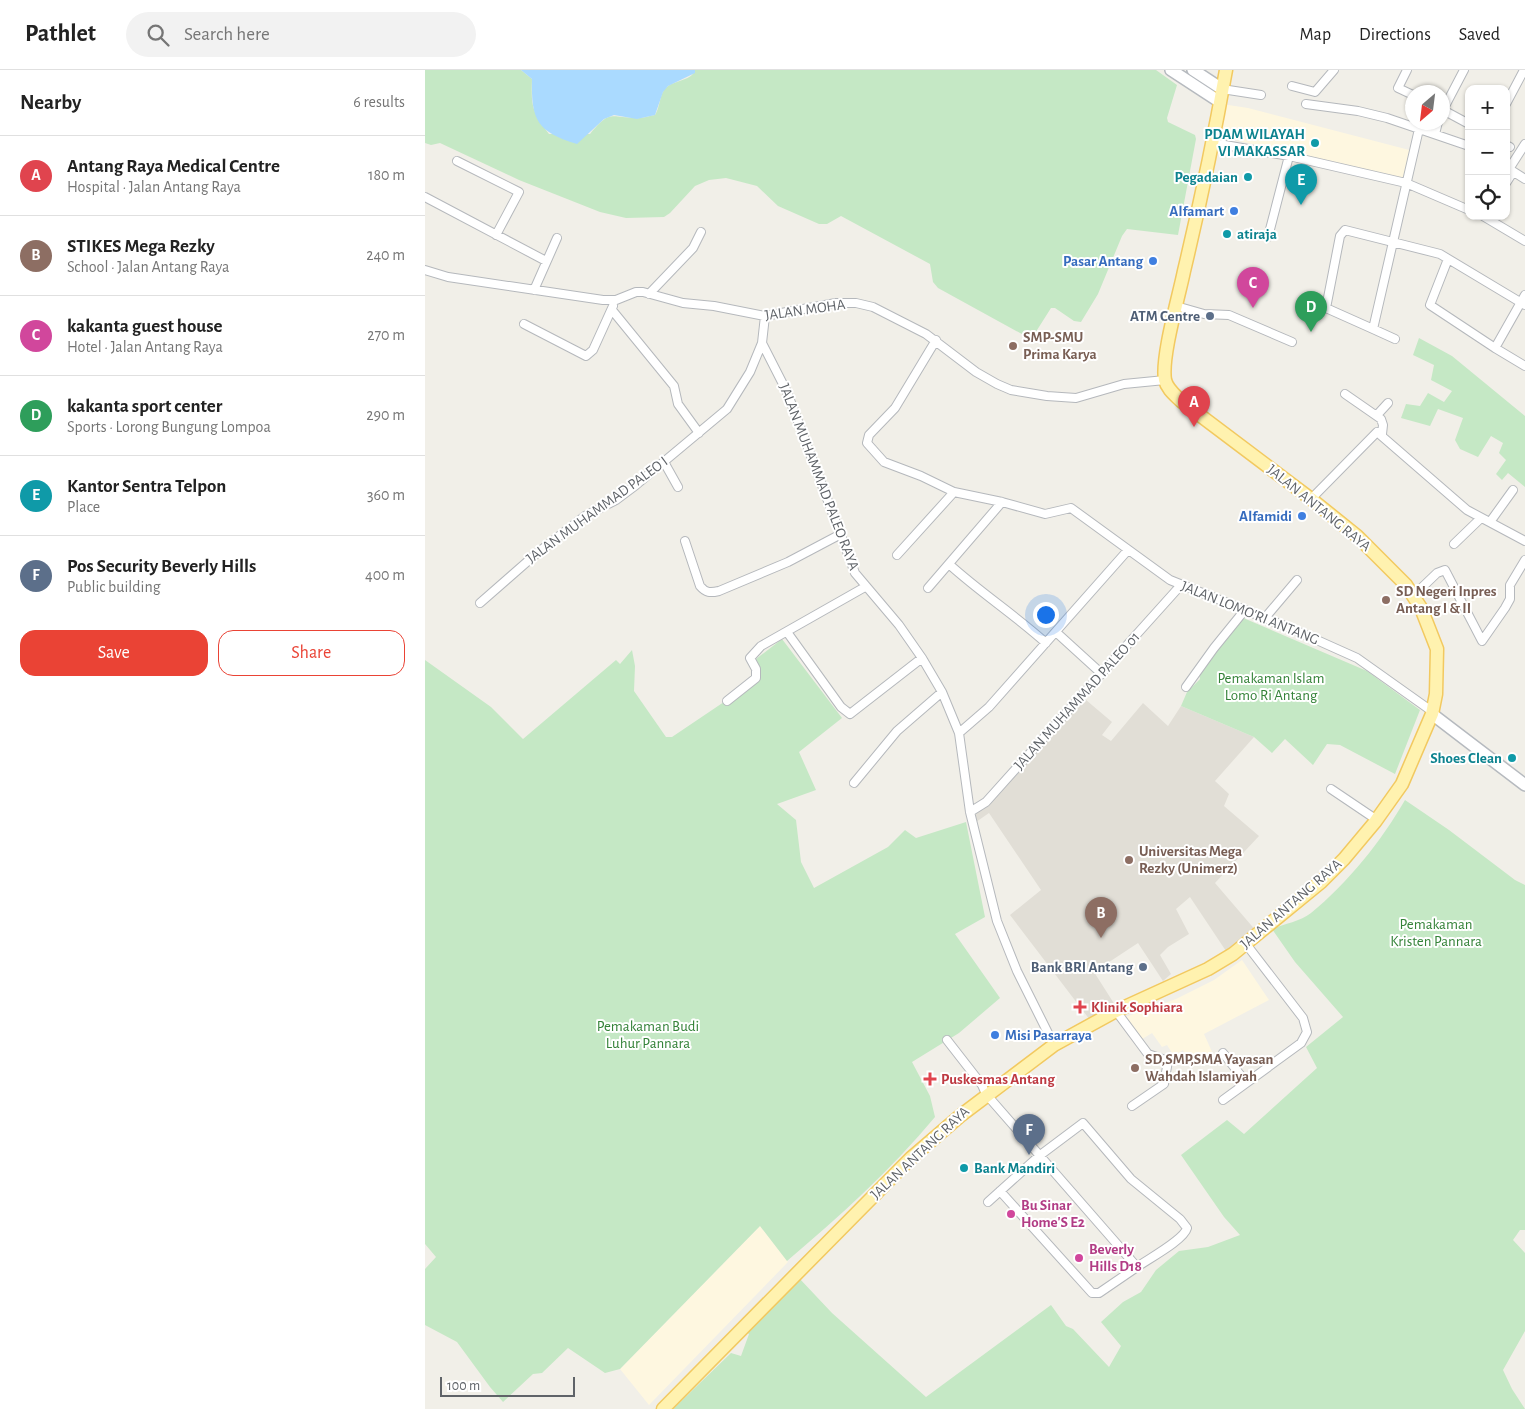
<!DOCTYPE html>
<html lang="en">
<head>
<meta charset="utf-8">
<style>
	:root { --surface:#fff; --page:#f2f2f2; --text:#222; --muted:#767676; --line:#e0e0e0; --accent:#ea4335 }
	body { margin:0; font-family:"Alegreya Sans",sans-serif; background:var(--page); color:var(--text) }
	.controls { position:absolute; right:15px; top:15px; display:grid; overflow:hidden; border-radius:10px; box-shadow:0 1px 4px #0004 }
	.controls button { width:45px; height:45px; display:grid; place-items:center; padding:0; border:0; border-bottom:1px solid var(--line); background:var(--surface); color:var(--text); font:25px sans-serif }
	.compass { position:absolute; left:980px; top:15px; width:45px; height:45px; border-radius:50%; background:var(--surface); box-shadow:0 1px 4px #0004; rotate:208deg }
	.scale { position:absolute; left:15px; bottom:12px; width:135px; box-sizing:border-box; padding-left:5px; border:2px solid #5f6368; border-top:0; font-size:14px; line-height:18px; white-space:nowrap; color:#5f6368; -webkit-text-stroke:4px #fff; paint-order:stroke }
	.you { position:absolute; left:620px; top:544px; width:18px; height:18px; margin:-12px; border:4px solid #fff; border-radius:50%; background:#1a73e8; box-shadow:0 0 0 8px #1a73e833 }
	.badge { display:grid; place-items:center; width:32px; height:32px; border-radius:50%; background:var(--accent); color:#fff; font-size:16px; font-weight:700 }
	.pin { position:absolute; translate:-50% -41px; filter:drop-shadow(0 1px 2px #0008) }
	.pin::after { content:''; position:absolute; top:26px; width:18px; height:15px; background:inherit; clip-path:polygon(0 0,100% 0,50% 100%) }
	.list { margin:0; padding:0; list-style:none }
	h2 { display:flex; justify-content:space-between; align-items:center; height:65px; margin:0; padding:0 20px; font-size:21px }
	h2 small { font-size:16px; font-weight:400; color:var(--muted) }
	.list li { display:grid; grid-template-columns:32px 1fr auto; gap:15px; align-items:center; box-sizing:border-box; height:80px; padding:0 20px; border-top:1px solid var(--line) }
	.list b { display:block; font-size:19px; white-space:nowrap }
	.list p { margin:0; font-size:16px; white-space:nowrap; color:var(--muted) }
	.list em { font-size:16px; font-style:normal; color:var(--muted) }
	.actions { display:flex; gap:10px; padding:15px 20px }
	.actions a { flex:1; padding:11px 0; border:1px solid var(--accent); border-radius:15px; text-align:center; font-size:18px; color:var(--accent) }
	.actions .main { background:var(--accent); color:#fff }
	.icon { flex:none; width:28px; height:28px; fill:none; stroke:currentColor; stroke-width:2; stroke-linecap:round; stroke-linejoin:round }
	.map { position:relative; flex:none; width:1100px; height:1339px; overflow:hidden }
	header { display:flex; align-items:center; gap:30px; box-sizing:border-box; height:70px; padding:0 25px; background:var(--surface); border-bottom:1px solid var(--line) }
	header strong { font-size:24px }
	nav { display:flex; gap:28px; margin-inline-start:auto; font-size:18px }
	.search { width:350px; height:45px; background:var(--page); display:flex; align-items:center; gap:12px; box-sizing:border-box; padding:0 18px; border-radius:28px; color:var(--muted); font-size:19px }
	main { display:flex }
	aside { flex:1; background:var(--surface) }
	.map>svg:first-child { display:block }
	.commercial { fill:#fef7e0 }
	.education { fill:#e1ded6 }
	.green { fill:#c5e8c5 }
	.water { fill:#aadaff }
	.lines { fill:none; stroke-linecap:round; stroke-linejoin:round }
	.street-casing { stroke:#b5b8bc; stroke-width:10 }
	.secondary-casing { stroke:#b6babf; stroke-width:14 }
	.primary-casing { stroke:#f2c960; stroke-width:15 }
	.street { stroke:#fff; stroke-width:8 }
	.secondary { stroke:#fff; stroke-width:11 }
	.primary { stroke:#fff2af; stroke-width:12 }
	.culture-dot { fill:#0f9aa8; stroke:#fff; stroke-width:2 }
	.shop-dot { fill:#3f7fe0; stroke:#fff; stroke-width:2 }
	.service-dot { fill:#5c6f8a; stroke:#fff; stroke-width:2 }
	.education-dot { fill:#8d6e63; stroke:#fff; stroke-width:2 }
	.health-dot { fill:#e0444e; stroke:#fff; stroke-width:2 }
	.hotel-dot { fill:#d1479c; stroke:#fff; stroke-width:2 }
	.labels { text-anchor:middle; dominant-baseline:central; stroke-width:4; stroke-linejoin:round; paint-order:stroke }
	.culture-label { font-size:15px; font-weight:bold; fill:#0d838f; stroke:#fff; text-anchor:end }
	.shop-label { font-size:15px; font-weight:bold; fill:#366cbe; stroke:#fff; text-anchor:end }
	.street-label { font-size:15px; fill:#5f6368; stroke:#fff }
	.service-label { font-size:15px; font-weight:bold; fill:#4e5e75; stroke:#fff; text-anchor:end }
	.education-label { font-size:15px; font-weight:bold; fill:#785e54; stroke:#fff; text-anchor:start }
	.park-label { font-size:15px; fill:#348238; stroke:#fff }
	.health-label { font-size:15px; font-weight:bold; fill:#be3a42; stroke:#fff; text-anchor:start }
	.hotel-label { font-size:15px; font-weight:bold; fill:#b23c85; stroke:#fff; text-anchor:start }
</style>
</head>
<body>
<header>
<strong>Pathlet</strong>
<div class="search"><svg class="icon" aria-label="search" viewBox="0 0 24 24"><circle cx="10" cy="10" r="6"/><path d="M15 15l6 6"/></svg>Search here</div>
<nav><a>Map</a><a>Directions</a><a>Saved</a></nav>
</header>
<main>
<aside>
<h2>Nearby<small>6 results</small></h2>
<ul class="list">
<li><span class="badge" style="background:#e0444e">A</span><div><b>Antang Raya Medical Centre</b><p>Hospital · Jalan Antang Raya</p></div><em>180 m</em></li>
<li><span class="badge" style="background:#8d6e63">B</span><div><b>STIKES Mega Rezky</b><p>School · Jalan Antang Raya</p></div><em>240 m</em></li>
<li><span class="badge" style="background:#d1479c">C</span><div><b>kakanta guest house</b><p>Hotel · Jalan Antang Raya</p></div><em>270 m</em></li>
<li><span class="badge" style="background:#2e9e5b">D</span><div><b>kakanta sport center</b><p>Sports · Lorong Bungung Lompoa</p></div><em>290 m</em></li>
<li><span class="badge" style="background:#0f9aa8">E</span><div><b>Kantor Sentra Telpon</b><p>Place</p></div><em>360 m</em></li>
<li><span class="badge" style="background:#5c6f8a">F</span><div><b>Pos Security Beverly Hills</b><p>Public building</p></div><em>400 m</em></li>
</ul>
<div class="actions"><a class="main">Save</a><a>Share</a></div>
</aside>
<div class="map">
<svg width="1100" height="1339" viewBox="0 0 1100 1339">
	<rect width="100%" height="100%" fill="#f1efe8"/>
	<path class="commercial" d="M797,34L823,38L992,82L982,111L794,66Z
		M817,890L844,930L779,964L788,984L766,998L758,980L749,986L742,975L737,977L727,963L714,971L700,947L751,929L789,910Z
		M335,1156L363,1192L224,1335L195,1299Z"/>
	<path class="education" d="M654,624L687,652L677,665L686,671L718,633L743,656L756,636L829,667L790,711L804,724L799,736L834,766L790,813L832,862L803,884L765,827L751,839L764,864L743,877L735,885L746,904L738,911L713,873L669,902L690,935L665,950L585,845L616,820L564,743L551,752L547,742Z"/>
	<path class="green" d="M0,0H96L107,9C106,37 107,41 124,64H165C185,40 184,47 210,48C216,49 224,46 230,45C236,36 234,22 243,16C252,10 267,10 270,0H731L752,15L742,48L743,52L770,65L771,69L753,165L702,159L697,166L673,224L656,252L649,251L630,238H626L607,268H604L513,218L508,212L505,194L416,146L402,154H394L353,136L332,116L301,108L284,110L270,116L245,143L239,147L201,148L175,142L94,110L15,73L6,75L0,73Z
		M994,268L1027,286L1100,346V417L1083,403L1077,410L1071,404L1081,390L1074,383L1078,373L1066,366L1053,387L1035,379L1030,370L1038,348L1013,339L1005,356L976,348L981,334L995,336L1003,323L1019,332L1027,321L1006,310L1009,295L988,285Z
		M816,547L942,601L995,640L970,704L915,675L902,674L888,695L860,669L847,683L829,667L756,636L762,622L775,609L773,599Z
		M357,569L417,648L374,682L391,720L352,734L371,750L376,792L389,818L463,777L480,760L491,768L541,752L560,847L530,864L575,928L534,963L487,992L505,1026L510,1047C466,1100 415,1146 362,1191L335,1156L195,1299L180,1303L143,1278L117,1303L108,1304L78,1332L65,1317L32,1272L0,1255V1199L11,1187L0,1174V590L66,637L98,669L191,590L195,594L207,580L210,596L209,621L241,667H247L336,607L331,589Z
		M980,730L1024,760L1090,810L1100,815V1160H1095L1088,1170L1100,1183V1261L1078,1300L1087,1319L1100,1339H248L306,1283L316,1286L324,1264L321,1262L374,1208L407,1243L501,1327L626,1235L641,1256L648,1259L684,1297L696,1276L676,1252L698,1232L716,1222L731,1200L754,1181L783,1177L815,1165L799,1147L756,1085L802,1050L819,1064L892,998L881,977L918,947L870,892L847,859C859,854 876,851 886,843C923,813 957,770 980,730Z"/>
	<path class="water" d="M96,0H270V3L243,16L238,22L230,45L212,49L189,45L179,49L152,74C112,62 106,50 107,9Z"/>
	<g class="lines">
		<defs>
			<path id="street" d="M982,0L973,18L988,25
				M867,16L890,22L909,0
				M797,19L836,25
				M881,34L933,41L962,48L1044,76
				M1081,34L1099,0
				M1018,40L1039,0
				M1018,40L1044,54
				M1010,64L1013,52
				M788,73L864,86L981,113L1044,140
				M1081,75L1085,77
				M32,91L94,122L71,165
				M1081,97L1100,109
				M1084,99L1100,74
				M1081,113L1088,102
				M0,127L121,191
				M1058,146L1100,171
				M843,167L864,86
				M1023,189L1005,235L1070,278
				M0,200L23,207L178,230H191L211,222H218L258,233L289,236L340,246L411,233H431L448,237L501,264L551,302L572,314L586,320L622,326L651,328L699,314L740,310
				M109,220L132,168
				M224,224L268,178L276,162
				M1100,225L1070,278L1100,296
				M751,236L779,244L804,245L867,272
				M187,240L249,316L253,334L274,363
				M340,246L337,273L362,322L430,503L474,555L497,588L517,622L534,663L545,742L572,851L592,901L629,975
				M99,254L161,286L168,280L188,236
				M948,259L901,238L915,166L920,160L1015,184L1100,235
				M970,269L948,259L994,59
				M511,270L470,338L444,365L442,373L459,392L496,406L529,422
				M920,324L956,349L958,355L957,364
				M952,345L963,333
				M239,392L253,417
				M886,429L952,362L1042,440L1100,471
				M1065,452L1088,420
				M260,471L275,516C281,523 285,523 294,521L363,492L416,464
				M1029,474L1056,448
				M472,485L529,422L577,432L620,444L646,438L745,510L865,558L932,588L1008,642
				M525,495C556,523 590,545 621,573
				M503,518L577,432
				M988,526L1012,503L1020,500L1057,571L1080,538L1085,529V515L1100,490
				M55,533L111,484L160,446L191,430L211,415L302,339L325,302L337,273
				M839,549L872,510
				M362,562L416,637L425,644L497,588
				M632,563L677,604
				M761,617L789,578L819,541
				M302,631L331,608V599L325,588L336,576L440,517
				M534,663L564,637L703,480
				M429,713L472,661L517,622
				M906,719L952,750
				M545,742L561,732L756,515
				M691,941L723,984L743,991L739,1014L707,1036
				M522,970L557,1015L561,1024L712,1197C723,1189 759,1170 762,1158L755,1149L706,1109L658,1053L614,1086L563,1132
				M798,983L821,1012
				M798,1030L876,973L882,962L878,948L821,874
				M575,1121L667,1223H674L712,1197"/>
			<path id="secondary" d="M746,0L795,32
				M768,0L797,19
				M1007,644L1100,715"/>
			<path id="primary" d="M238,1339L486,1088L535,1046L629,975L691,941L783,899L808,884L896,812L919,789L950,752L977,714L1007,644L1011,624L1012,579L996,538L981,515L932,466L886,429L756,331C750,325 742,319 740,310C736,287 754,226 759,201C775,134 789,68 801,0"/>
		</defs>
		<use href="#street" class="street-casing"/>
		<use href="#secondary" class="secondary-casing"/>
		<use href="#primary" class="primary-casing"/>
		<use href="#street" class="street"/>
		<use href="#secondary" class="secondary"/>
		<use href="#primary" class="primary"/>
	</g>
	<g class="culture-dot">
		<circle cx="890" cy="73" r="5"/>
		<circle cx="823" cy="107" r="5"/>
		<circle cx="802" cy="164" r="5"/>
		<circle cx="1087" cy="688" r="5"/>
		<circle cx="539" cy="1098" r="5"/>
	</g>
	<g class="shop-dot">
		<circle cx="809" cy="141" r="5"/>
		<circle cx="728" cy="191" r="5"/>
		<circle cx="877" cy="446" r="5"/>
		<circle cx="570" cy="965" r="5"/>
	</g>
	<g class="service-dot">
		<circle cx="785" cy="246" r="5"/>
		<circle cx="718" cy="897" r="5"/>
	</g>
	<g class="education-dot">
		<circle cx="588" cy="276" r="5"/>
		<circle cx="961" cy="530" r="5"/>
		<circle cx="704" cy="790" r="5"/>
		<circle cx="710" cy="998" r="5"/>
	</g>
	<g class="health-dot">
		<path d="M652.5 929.5h5v5h5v5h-5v5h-5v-5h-5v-5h5z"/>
		<path d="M502.5 1001.5h5v5h5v5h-5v5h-5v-5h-5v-5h5z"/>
	</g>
	<g class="hotel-dot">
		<circle cx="586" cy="1144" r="5"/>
		<circle cx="654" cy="1188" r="5"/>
	</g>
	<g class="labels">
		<g class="culture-label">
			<text x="880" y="64">PDAM WILAYAH<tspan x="880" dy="17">VI MAKASSAR</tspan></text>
			<text x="813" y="107">Pegadaian</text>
			<text x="812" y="164" text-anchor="start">atiraja</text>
			<text x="1077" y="688">Shoes Clean</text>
			<text x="549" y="1098" text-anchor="start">Bank Mandiri</text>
		</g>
		<g class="shop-label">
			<text x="799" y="141">Alfamart</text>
			<text x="718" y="191">Pasar Antang</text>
			<text x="867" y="446">Alfamidi</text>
			<text x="580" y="965" text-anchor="start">Misi Pasarraya</text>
		</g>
		<g class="street-label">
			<text transform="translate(380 240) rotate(-8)">JALAN MOHA</text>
			<text transform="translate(394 407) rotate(69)">JALAN MUHAMMAD PALEO RAYA</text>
			<text transform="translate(894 438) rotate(39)">JALAN ANTANG RAYA</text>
			<text transform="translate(172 440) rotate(-36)">JALAN MUHAMMAD PALEO I</text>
			<text transform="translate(825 543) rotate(22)">JALAN LOMO'RI ANTANG</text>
			<text transform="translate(652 631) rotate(-48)">JALAN MUHAMMAD PALEO 01</text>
			<text transform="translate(866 834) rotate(-41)">JALAN ANTANG RAYA</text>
			<text transform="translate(495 1083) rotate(-43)">JALAN ANTANG RAYA</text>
		</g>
		<g class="service-label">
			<text x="775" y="246">ATM Centre</text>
			<text x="708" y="897">Bank BRI Antang</text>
		</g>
		<g class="education-label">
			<text x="598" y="267">SMP-SMU<tspan x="598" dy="17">Prima Karya</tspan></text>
			<text x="971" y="521">SD Negeri Inpres<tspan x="971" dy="17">Antang I &amp; II</tspan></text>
			<text x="714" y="781">Universitas Mega<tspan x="714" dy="17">Rezky (Unimerz)</tspan></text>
			<text x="720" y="989">SD,SMP,SMA Yayasan<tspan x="720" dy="17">Wahdah Islamiyah</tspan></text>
		</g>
		<g class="park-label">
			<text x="846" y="608">Pemakaman Islam<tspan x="846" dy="17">Lomo Ri Antang</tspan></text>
			<text x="1011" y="854">Pemakaman<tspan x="1011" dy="17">Kristen Pannara</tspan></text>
			<text x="223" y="956">Pemakaman Budi<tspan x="223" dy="17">Luhur Pannara</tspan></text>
		</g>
		<g class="health-label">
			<text x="666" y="937">Klinik Sophiara</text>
			<text x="516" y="1009">Puskesmas Antang</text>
		</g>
		<g class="hotel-label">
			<text x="596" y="1135">Bu Sinar<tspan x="596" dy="17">Home'S E2</tspan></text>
			<text x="664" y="1179">Beverly<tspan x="664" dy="17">Hills D18</tspan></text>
		</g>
	</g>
</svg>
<div class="controls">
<button>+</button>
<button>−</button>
<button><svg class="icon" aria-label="locate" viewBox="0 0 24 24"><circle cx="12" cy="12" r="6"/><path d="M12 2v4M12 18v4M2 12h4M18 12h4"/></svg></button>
</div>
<svg class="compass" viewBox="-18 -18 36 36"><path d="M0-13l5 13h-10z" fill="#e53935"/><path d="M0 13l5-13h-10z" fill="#767676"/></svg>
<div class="scale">100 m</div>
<div class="you"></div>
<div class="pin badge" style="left:769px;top:357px;background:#e0444e">A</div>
<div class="pin badge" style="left:676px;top:868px;background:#8d6e63">B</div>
<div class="pin badge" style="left:828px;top:238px;background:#d1479c">C</div>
<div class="pin badge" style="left:886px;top:262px;background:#2e9e5b">D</div>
<div class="pin badge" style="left:876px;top:135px;background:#0f9aa8">E</div>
<div class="pin badge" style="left:604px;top:1085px;background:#5c6f8a">F</div>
</div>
</main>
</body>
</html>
